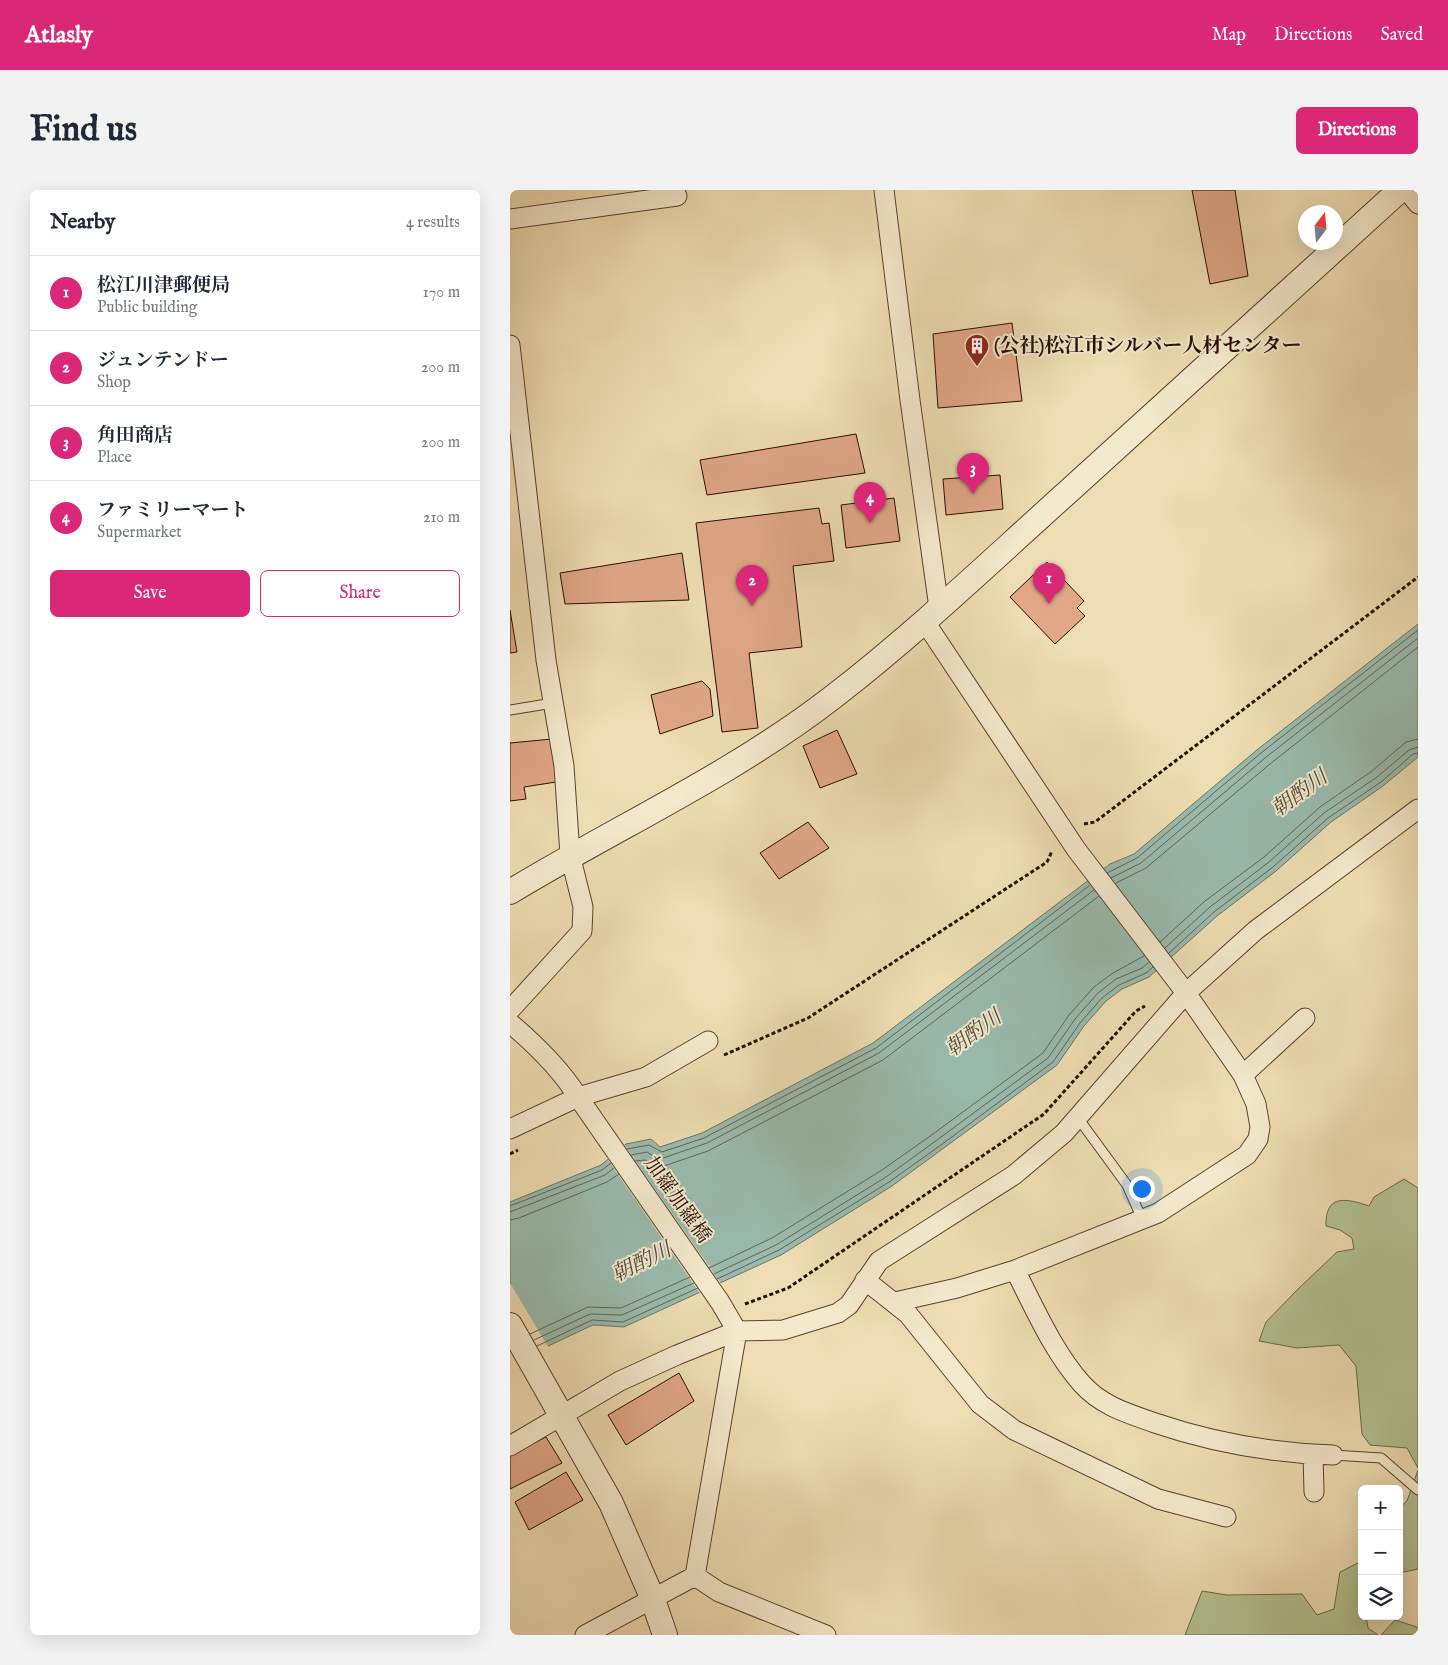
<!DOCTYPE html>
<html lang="en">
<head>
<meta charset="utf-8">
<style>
	:root { --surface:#fff; --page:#f2f2f3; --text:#1f2937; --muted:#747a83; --line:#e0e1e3; --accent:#db2777 }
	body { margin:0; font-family:"IM FELL English","Noto Serif JP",serif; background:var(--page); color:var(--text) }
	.controls { position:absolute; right:15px; bottom:15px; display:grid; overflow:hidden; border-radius:8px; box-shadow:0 5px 20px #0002 }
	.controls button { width:45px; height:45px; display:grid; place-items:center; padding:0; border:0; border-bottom:1px solid var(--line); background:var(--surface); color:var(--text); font:25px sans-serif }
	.compass { position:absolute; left:788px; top:15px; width:45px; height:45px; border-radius:50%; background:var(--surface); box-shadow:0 5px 20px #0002; rotate:16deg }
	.you { position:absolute; left:631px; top:998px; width:18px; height:18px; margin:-12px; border:4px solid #fff; border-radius:50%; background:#1a73e8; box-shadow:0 0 0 8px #1a73e833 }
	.badge { display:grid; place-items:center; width:32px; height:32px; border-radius:50%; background:var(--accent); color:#fff; font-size:16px; font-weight:700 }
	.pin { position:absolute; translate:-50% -41px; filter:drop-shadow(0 1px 2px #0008) }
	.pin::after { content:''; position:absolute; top:26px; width:18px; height:15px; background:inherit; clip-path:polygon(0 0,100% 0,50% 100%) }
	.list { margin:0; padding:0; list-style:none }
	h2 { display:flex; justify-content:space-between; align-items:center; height:65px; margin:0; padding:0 20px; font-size:21px }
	h2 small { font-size:16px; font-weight:400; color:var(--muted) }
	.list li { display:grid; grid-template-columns:32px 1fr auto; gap:15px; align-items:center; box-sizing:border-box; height:75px; padding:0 20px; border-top:1px solid var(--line) }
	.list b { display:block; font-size:19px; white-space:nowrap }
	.list p { margin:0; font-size:16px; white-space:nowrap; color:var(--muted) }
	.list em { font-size:16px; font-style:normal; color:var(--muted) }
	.actions { display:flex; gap:10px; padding:15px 20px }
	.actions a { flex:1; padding:11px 0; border:1px solid var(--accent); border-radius:8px; text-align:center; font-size:18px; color:var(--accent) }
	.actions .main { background:var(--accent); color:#fff }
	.icon { flex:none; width:28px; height:28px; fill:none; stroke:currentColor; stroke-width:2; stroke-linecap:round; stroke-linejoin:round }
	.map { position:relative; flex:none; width:908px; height:1445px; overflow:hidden; border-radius:8px }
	header { display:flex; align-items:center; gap:30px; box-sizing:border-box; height:70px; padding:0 25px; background:var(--accent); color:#fff }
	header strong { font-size:24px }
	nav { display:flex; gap:28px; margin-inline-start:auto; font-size:18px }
	.intro { display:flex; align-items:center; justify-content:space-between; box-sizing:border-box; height:120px; padding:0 30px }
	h1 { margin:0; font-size:35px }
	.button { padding:12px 22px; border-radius:8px; background:var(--accent); color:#fff; font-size:18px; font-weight:700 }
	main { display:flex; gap:30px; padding:0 30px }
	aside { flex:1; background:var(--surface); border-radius:8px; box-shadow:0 5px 20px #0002 }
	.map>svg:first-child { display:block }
	.green { fill:#b3c290; stroke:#6e6848 }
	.water { fill:#99bbae; stroke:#6c7568 }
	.pier { fill:#eeddb2 }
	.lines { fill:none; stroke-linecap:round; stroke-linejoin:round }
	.shore { stroke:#616457; stroke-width:1 }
	.building { fill:#e1a787; stroke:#290d00 }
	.service-casing { stroke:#5a412c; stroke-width:11 }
	.minor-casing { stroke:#5a412c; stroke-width:21 }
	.tertiary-casing { stroke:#5a412c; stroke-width:26 }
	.path { stroke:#290d00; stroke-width:3; stroke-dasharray:4 2.5; stroke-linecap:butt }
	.service { stroke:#f4e9cd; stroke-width:9 }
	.minor { stroke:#f4e9cd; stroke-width:19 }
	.tertiary { stroke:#f4e9cd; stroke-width:24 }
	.labels { text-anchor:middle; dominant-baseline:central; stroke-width:4; stroke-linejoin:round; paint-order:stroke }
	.poi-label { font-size:20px; font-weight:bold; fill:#290d00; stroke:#f4e9cd; text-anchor:start }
	.street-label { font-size:20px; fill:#290d00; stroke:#f4e9cd }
	.water-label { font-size:21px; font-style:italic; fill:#504a3d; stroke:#f4e9cd }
</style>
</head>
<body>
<header>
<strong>Atlasly</strong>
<nav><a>Map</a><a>Directions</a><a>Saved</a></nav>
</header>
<div class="intro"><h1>Find us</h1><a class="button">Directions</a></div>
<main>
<aside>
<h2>Nearby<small>4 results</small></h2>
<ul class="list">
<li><span class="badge">1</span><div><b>松江川津郵便局</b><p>Public building</p></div><em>170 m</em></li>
<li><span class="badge">2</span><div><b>ジュンテンドー</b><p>Shop</p></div><em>200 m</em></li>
<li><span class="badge">3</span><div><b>角田商店</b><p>Place</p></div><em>200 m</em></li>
<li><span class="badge">4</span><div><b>ファミリーマート</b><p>Supermarket</p></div><em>210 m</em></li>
</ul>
<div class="actions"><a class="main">Save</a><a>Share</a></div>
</aside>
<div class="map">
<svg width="908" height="1445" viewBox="0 0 908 1445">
	<rect width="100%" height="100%" fill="#eeddb2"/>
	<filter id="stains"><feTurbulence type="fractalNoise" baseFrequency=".004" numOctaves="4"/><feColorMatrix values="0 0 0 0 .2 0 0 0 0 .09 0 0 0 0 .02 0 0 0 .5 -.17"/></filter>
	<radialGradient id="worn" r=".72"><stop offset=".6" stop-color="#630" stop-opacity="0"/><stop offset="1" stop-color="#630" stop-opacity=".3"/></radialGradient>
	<path class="green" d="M894,989L908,998V1278L897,1258L860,1255L852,1244L846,1176L829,1155L787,1158L749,1151L756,1132L788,1099L827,1062L844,1059L842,1048L830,1040L816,1036C815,1004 836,1008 859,1016L864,1007Z
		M908,1280V1379L889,1383V1318L897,1311Z
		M852,1371V1426H856L858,1438L868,1445H675L692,1401L717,1405L792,1404L807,1425L824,1419L830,1382Z
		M885,1430L907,1437L908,1445H871Z"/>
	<path class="water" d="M908,434V567L873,596L821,632L766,681L707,726L639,787L612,799L596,811L574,836L547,875L382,996L271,1065L114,1137L83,1135L36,1157L0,1177V1012L91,975L116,954L141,949L150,957L192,943L363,853L600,674L624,664L748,559Z"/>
	<path class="pier" d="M113,953L212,1095L191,1105L96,967Z
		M0,1093L39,1158L1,1179L0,1177Z"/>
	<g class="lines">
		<path class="shore" d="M597,683L627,668L751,563L908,440
			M601,688L631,673L755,568L908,448
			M606,693L636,678L760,574L908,457
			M650,752L695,711L754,667L810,617L862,581L896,552L908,549
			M655,758L700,717L759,672L814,623L867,587L899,560L908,557
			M659,763L704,722L763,677L818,628L871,592L903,564L908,563
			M117,959L139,955L152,962L194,948L366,858L580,695
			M121,965L137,962L146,968H153L197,953L369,863L584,700
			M125,971L135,970L144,975L154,976L198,961L373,870L589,706
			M0,1016L92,980L101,973
			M0,1022L95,985L104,978
			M0,1030L9,1028L97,992L109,984
			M199,1078L262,1048L372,980L423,944L533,863L559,825L584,797L603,783L634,766
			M204,1084L266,1055L376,987L427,950L538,868L565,829L588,803L606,789L632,778L639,772
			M207,1089L269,1060L379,992L431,955L543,872L570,833L592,808L609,795L636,783L643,777
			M20,1144L78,1117L111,1118L180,1087
			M24,1150L80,1124L112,1125L184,1093
			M27,1156L82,1130L113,1132L188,1098"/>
	</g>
	<path class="building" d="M682,0H725L738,86L700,94Z
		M502,133L512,211L428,218L423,144Z
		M346,244L355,283L197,305L190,270Z
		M490,285L493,319L436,325L433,289Z
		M384,308L390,351L336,358L331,315Z
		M309,318L312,334L319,333L324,371L283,376L292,457L239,463L248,538L212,542L186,333Z
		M172,363L179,410L55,414L50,383Z
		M537,372L574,411L567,418L575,426L545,454L500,407Z
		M0,420L7,462L0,463Z
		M192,491L200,499L203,526L150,544L141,505Z
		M327,540L347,584L310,598L293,556Z
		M42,549L46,592L14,597L16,609L0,611V553Z
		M298,632L319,658L269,689L250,663Z
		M169,1183L184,1211L116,1255L98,1225Z
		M36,1247L52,1273L0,1299V1265Z
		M56,1282L73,1310L19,1340L5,1312Z"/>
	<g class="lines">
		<defs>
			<path id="service" d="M0,520L43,513
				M568,928L617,995L632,1029
				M823,1265L871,1268L908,1300"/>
			<path id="minor" d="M374,0L400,210L429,418
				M897,0L908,14
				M0,29L167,6
				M0,155L36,470L54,576L60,665L73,717L72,741L0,820
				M0,833C26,855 50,878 68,907L136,887L198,851
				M733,885L795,828
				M0,939L68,907L210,1112L227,1141L185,1386
				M505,1080C525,1119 543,1161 572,1194C592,1216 617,1223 645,1233C704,1253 761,1263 823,1265
				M355,1090L398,1124L470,1214L504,1240L648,1309L716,1327
				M385,1112L447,1098L505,1080L648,1023L737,965L748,949L750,937L746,914L733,885L676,803L566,659L415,432
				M0,1256L110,1191L167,1165L227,1141L273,1140L328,1123L339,1115L369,1071L504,985L554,943L676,803L746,740L908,619
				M803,1264L804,1302
				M185,1386L209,1402L316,1445
				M75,1445L185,1386"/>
			<path id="tertiary" d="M0,702C107,637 224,584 323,507C406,443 482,370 560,300C670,200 780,100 890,0
				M0,1135L101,1313L142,1407L155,1445"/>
		</defs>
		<use href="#service" class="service-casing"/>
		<use href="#minor" class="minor-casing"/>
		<use href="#tertiary" class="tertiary-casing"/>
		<path class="path" d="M574,634L585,632L908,387
			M214,865L298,828L537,672L542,661
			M0,964L8,960
			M235,1114L278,1098L534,924L626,821L635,816"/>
		<use href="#service" class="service"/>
		<use href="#minor" class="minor"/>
		<use href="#tertiary" class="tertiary"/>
	</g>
	<defs>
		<symbol id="building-pin" viewBox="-11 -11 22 30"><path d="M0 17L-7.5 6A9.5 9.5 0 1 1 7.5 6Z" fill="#8f2418" stroke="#f4e9cd"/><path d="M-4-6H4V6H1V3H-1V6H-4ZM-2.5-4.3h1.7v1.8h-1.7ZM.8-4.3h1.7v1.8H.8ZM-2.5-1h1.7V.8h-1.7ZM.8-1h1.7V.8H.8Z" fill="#fff"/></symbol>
	</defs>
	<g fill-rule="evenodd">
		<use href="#building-pin" x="453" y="142" width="28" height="38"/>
	</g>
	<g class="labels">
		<g class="poi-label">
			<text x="484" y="156">(公社)松江市シルバー人材センター</text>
		</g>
		<g class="street-label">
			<text transform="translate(167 1010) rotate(55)">加羅加羅橋</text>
		</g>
		<g class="water-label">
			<text transform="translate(790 604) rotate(-36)">朝酌川</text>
			<text transform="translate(464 844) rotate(-36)">朝酌川</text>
			<text transform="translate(132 1073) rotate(-26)">朝酌川</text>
		</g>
	</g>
	<rect width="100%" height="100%" filter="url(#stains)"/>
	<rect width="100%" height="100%" fill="url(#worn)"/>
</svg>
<div class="controls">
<button>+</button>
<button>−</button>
<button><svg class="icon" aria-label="layers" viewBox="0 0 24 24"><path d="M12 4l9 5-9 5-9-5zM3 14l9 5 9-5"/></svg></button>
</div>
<svg class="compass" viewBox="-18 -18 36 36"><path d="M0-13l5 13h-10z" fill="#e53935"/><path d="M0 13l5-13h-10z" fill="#747a83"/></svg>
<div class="you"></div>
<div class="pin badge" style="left:539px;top:414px">1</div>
<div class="pin badge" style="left:242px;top:416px">2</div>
<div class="pin badge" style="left:463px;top:304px">3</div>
<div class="pin badge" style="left:360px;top:333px">4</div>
</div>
</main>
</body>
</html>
